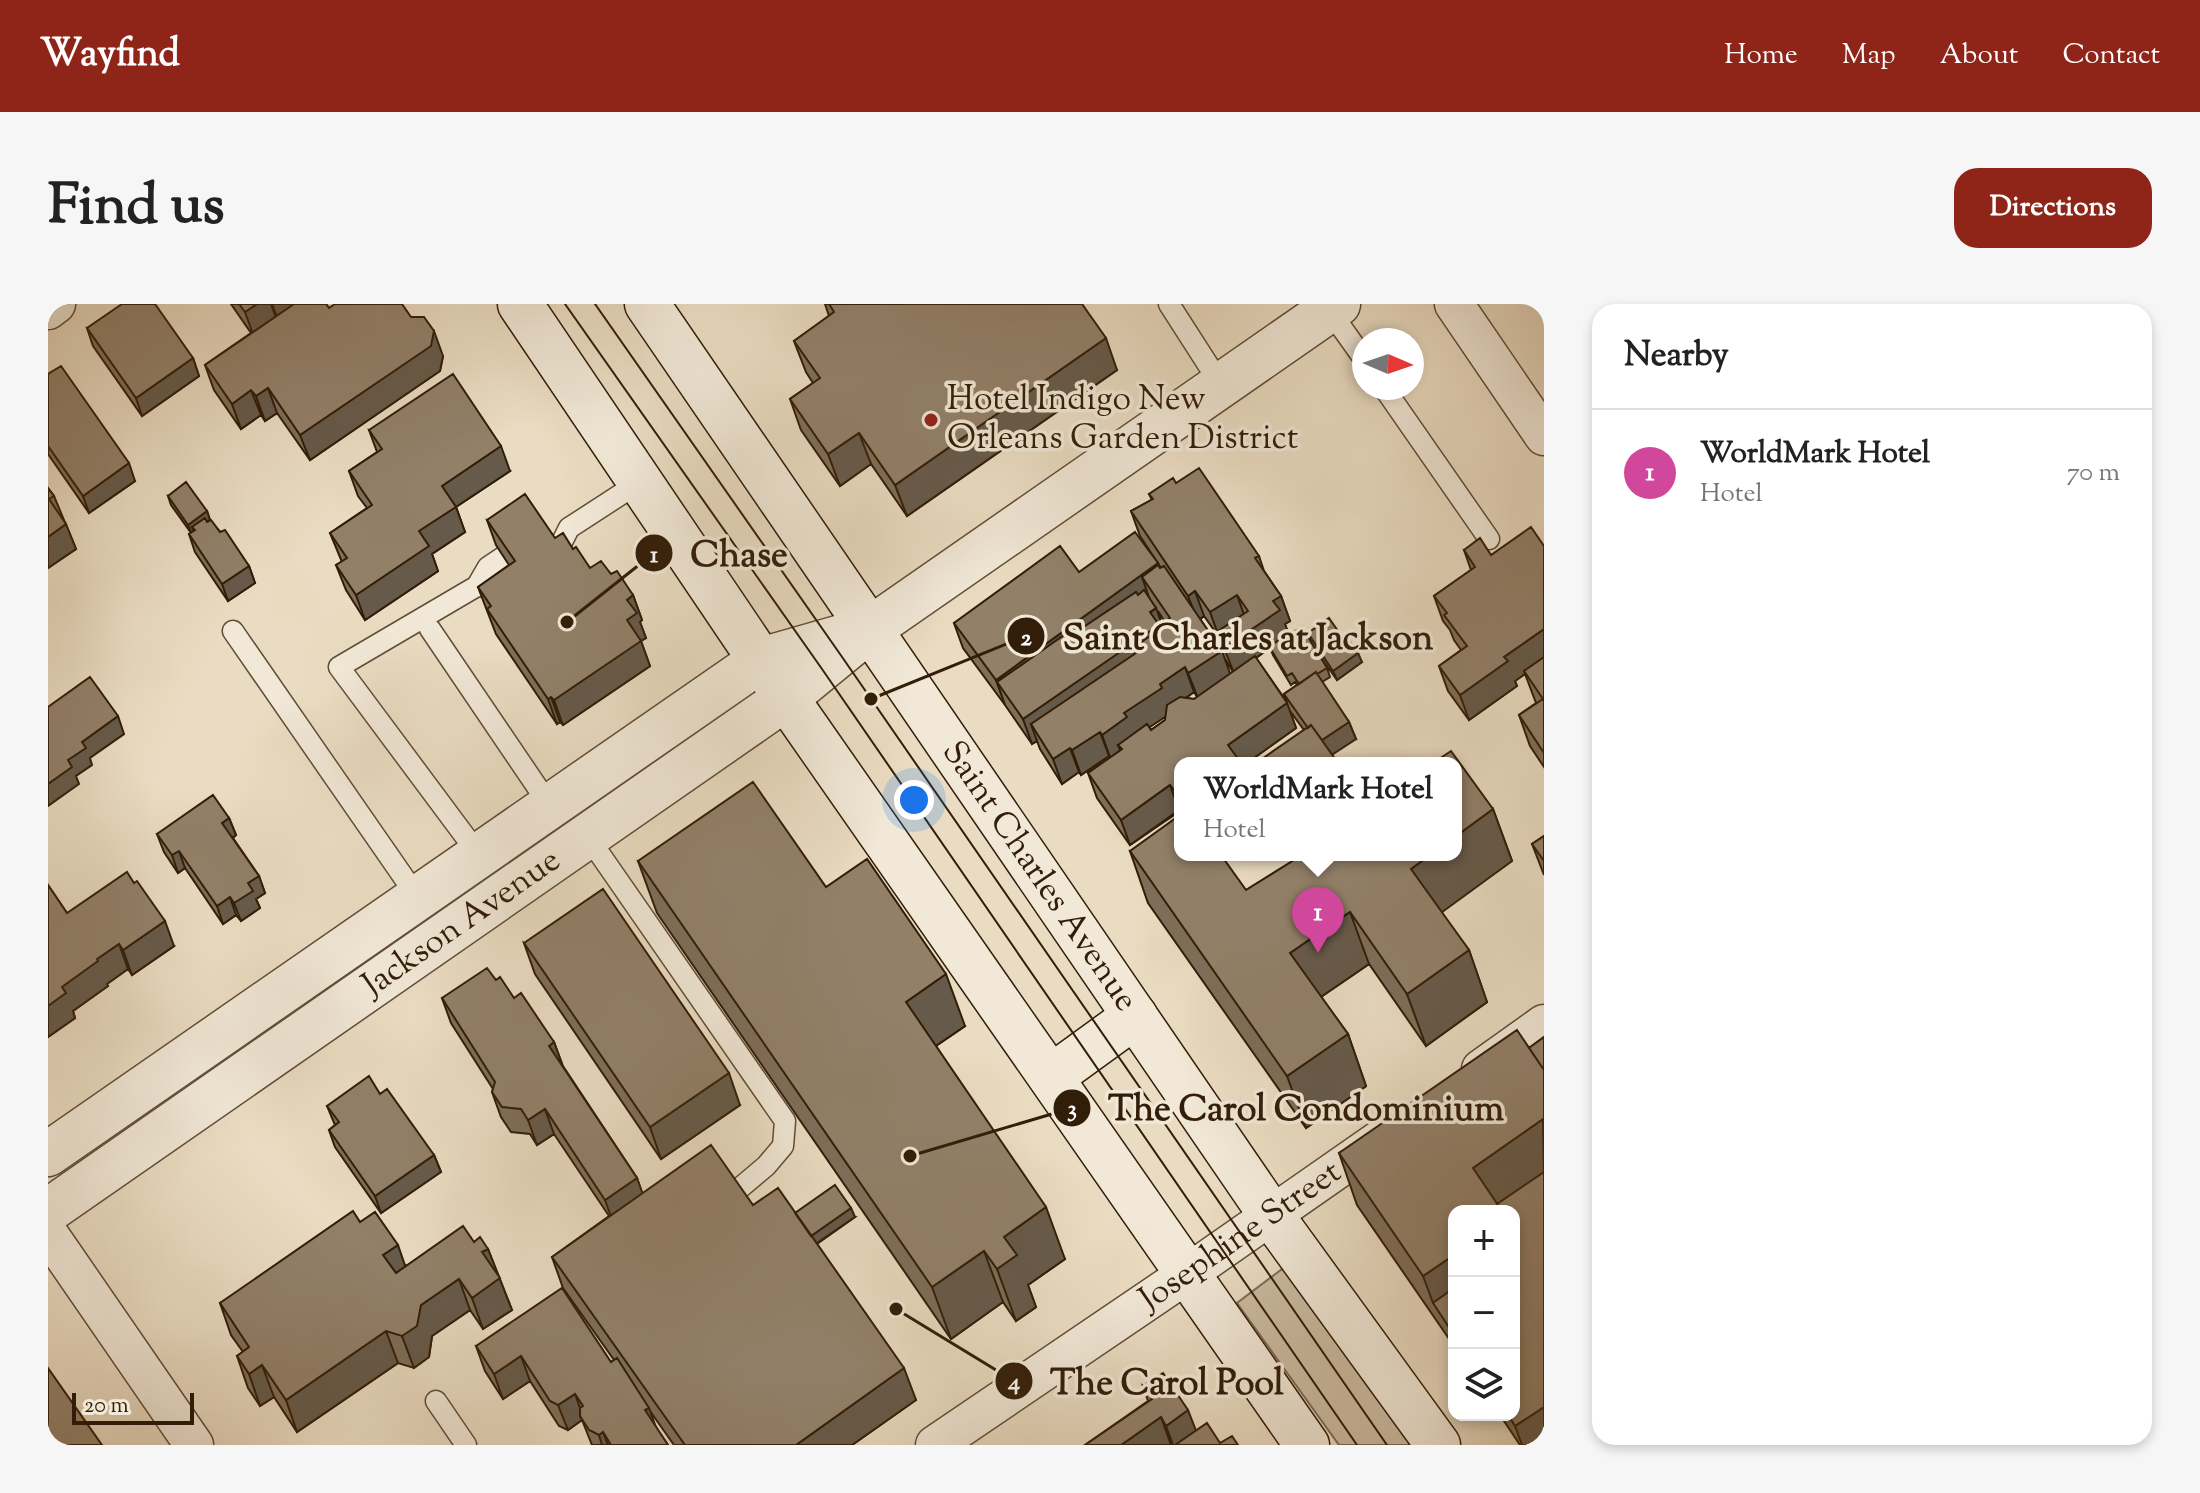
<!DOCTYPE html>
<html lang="en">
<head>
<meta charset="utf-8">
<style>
	:root { --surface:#fff; --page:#f6f6f6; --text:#222; --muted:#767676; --line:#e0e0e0; --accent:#8f2418 }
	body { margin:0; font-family:"Sorts Mill Goudy",serif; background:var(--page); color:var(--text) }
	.controls { position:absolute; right:24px; bottom:24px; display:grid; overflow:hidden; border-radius:16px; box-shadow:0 4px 12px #0003 }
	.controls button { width:72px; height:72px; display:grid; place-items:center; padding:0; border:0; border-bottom:2px solid var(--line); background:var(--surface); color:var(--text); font:40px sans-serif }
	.compass { position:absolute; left:1304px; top:24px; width:72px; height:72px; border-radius:50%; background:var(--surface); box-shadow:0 4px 12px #0003; rotate:92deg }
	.scale { position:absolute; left:24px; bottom:20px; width:122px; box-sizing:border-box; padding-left:8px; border:4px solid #321d08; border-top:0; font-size:22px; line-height:28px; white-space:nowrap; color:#321d08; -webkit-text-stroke:6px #f1e8d7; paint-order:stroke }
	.you { position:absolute; left:866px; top:496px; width:28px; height:28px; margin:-20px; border:6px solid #fff; border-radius:50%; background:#1a73e8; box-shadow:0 0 0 12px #1a73e833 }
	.badge { display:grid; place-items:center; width:52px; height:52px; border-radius:50%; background:var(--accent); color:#fff; font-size:26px; font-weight:700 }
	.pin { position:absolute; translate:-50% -66px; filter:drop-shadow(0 2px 4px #0008) }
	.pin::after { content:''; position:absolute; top:42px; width:28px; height:24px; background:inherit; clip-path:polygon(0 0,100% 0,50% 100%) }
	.popup { position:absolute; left:1126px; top:453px; width:288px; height:104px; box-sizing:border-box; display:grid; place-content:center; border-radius:16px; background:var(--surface); filter:drop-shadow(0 2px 6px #0005); font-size:26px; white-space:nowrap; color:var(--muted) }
	.popup b { font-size:30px; color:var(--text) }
	.popup::after { content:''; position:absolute; left:50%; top:100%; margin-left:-16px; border:16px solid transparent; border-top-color:var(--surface) }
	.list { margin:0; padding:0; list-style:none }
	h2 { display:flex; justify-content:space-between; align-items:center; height:104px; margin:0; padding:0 32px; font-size:34px }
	h2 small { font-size:26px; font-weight:400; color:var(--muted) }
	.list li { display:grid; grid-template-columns:52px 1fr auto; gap:24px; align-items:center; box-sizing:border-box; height:128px; padding:0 32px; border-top:2px solid var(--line) }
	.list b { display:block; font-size:30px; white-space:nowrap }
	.list p { margin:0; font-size:26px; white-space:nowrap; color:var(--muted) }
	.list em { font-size:26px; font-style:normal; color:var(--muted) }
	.icon { flex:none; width:44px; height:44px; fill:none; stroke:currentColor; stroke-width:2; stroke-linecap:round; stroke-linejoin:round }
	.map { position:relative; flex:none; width:1496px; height:1141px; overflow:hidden; border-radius:24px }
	header { display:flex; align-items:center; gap:48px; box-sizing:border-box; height:112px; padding:0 40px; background:var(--accent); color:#fff }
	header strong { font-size:38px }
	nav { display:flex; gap:44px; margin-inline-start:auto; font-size:28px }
	.intro { display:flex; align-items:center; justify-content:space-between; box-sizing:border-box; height:192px; padding:0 48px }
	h1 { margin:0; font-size:56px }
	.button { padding:20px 36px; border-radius:24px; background:var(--accent); color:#fff; font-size:28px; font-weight:700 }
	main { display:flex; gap:48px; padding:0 48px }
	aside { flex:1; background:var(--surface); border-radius:24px; box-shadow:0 4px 12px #0003 }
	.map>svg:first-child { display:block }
	.grass { fill:#cbbca2; stroke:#7e6c55; stroke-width:2 }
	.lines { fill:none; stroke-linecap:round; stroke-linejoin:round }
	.service-casing { stroke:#604d36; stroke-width:23 }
	.minor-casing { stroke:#604d36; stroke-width:41 }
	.tertiary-casing { stroke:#604d36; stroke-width:47 }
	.secondary-casing { stroke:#321d08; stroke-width:47 }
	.service { stroke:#f1e8d7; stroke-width:20 }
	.minor { stroke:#f1e8d7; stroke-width:38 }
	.tertiary { stroke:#f1e8d7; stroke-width:44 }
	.secondary { stroke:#f1e8d7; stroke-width:44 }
	.tram { stroke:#321d08; stroke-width:2 }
	.wall { fill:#7e6e5a; stroke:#321d08; stroke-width:2; fill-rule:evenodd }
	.shaded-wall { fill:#665a4a; stroke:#321d08; stroke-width:2 }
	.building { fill:#928069; stroke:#321d08; stroke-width:2 }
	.poi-dot { fill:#8f2418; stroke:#f1e8d7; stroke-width:3 }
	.labels { text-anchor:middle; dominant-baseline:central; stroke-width:7; stroke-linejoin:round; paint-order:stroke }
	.poi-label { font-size:34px; fill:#321d08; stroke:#f1e8d7; text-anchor:start }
	.street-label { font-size:34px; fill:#321d08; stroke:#f1e8d7 }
	.leader { fill:none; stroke:#321d08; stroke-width:3 }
	.callout-dot { fill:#321d08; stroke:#f1e8d7; stroke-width:3 }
	.mark-label { font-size:24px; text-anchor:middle; font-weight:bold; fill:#fff }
	.callout-label { font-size:36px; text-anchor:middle; font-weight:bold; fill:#321d08; stroke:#f1e8d7; stroke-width:7; stroke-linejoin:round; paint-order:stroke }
</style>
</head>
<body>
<header>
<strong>Wayfind</strong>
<nav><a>Home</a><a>Map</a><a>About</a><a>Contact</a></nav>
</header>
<div class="intro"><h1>Find us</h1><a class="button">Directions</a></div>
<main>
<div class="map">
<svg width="1496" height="1141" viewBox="0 0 1496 1141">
	<rect width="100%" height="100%" fill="#eadcc2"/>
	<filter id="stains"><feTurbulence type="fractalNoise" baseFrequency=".0025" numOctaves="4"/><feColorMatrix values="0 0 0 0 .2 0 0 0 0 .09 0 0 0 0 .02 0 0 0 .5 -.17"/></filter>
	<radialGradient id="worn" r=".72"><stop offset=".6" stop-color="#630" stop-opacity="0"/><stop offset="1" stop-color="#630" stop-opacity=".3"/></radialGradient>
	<path class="grass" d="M1242,959L1368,1141H1291L1189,999Z"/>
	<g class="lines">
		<defs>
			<path id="service" d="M1121,0L1173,81
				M1279,3L1316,55
				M1336,84L1441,235
				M509,248L521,224L592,178
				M429,282L440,263L455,253
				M382,325L502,502
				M185,327L370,594
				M540,533L737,817L735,842L718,862L686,889
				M431,551L291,363L429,282L454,284
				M388,1097L418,1141"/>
			<g id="minor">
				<path d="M1406,0L1496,132"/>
				<path d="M0,6L8,0"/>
				<path d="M1433,765L1496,720"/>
				<path d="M0,929L146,1141"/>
				<path id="s1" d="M887,1141L1139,970L1337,832"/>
			</g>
			<g id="tertiary">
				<path d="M0,850L713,356L804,330"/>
				<path id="s2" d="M0,907L738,394L822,325L1290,0"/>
			</g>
			<g id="secondary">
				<path d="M472,0L738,394L1259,1141"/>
				<path id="s3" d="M599,0L1223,911L1390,1141"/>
				<path d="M1003,773L1087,712"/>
			</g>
		</defs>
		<use href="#service" class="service-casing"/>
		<use href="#minor" class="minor-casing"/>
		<use href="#tertiary" class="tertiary-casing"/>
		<use href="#secondary" class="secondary-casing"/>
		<use href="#service" class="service"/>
		<use href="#minor" class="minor"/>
		<use href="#tertiary" class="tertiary"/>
		<use href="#secondary" class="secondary"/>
		<path class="tram" d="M517,0L774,365L1309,1141
			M547,0L792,350L1339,1141"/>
	</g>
	<path class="wall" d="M183,0H278L281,4L363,13L395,52L392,67L262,156L229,109L217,117L213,111L193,125L166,86L157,61L203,29Z
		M777,0H1034L1069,66L859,212L823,160L792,182L753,126L742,95L765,79L758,68L746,37L781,12Z
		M39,24L145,54L151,72L94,112L45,42Z
		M0,70L87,177L41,209L0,150Z
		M321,126L462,167L408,203L417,228L384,250L390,267L317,316L298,286L288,261L294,258L282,229L319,204L310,192L301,167L329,148Z
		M1128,179L1211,252L1216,267L1233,292L1242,317L1237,320L1241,331L1263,337L1260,329L1297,337L1314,358L1289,376L1265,342L1279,364L1282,373L1274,378L1301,418L1308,435L1256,426L1242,407L1248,424L1199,459H1132V507L1082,541L1049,494L1040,469L1062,454L1061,452L1033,471L1031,468L1014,480L992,445L989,437L984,440L957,401L915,344L906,319L1031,268L1110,259L1112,264H1113L1092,232L1083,207L1104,196L1101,190ZM1110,307L1117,318L1114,320ZM1156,312L1168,329H1167L1173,346L1152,315ZM1222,344L1225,351L1243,381L1247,378L1249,381L1236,390L1239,398L1208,354ZM1177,355L1185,368L1182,370ZM1146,388L1149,393L1146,395L1138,394ZM1118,412L1117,416L1103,426L1101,423Z
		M0,184L6,192L28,245L0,264Z
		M120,192L159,207L162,216L201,262L207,279L180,297L147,248L141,230L143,229L123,201Z
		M439,216L507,234L525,245L542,264L563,270L585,291L594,316L592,318L598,334L593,337L602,362L515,421L512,418L509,420L448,330L430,283L461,261L448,241Z
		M1496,242V463L1482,442L1471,411L1488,399L1477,370L1467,377L1469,382L1421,416L1400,387L1391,362L1413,346L1406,336L1402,326L1395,317L1386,292L1423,266L1416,246L1443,251Z
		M1445,505L1464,557L1393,608L1421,646L1439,698L1378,742L1321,660L1273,693L1300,730L1318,782L1258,824L1100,599L1082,547L1198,586L1249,555L1246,551H1408Z
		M181,514L188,531L185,534L211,572L217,589L208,595L212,604L193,617L188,611L175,620L137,564L130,569L116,548L109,530Z
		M1496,532V571L1484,540Z
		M590,557L778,583L917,722L888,742L1017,955L980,981L988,1003L968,1017L955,998L903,1035L609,609Z
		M0,581L19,609L126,642L84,671L80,665L59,680L60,682L25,707L27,714L0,733Z
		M476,639L692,801L613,855L487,670Z
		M448,676L506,738L515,762L589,874L594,889L705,901L747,909L807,913L769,940L868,1096L804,1141H626L602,1107L607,1122L620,1141H544L534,1116L520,1126L511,1122L482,1077L455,1095L437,1067L428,1042L563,1058L566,1056L515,984L504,953L561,912L506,830L489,841L482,830L463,828L453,813L444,788L445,785L403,719L394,694Z
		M1496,733V1134L1486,1141H1472L1452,1111H1466L1406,907V1042L1309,901L1291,849L1481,744Z
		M332,790L386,851L393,868L333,909L287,843L281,826L287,821L279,802Z
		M312,918L358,962L426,938L440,945L464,1006L435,1025L422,1006L384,1032L381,1053L366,1064L350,1059L249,1128L226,1093L212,1102L200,1084L189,1052L195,1048L183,1031L172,999Z
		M1095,1082L1148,1127L1172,1139L1190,1141H1037L1100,1097Z"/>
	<path class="shaded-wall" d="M209,0H223L229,17L206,33L197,8Z
		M224,0H253L232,21Z
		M386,27L395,52L392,67L262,156L252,131Z
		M1058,34L1069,66L859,212L847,181Z
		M145,54L151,72L94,112L88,94Z
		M220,84L229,109L217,117L208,92Z
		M203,86L213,111L193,125L184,100Z
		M811,129L823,160L792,182L780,150Z
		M453,142L462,167L408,203L417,228L384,250L390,267L317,316L308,291L371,227L394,182Z
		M81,159L87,177L41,209L35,192Z
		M159,207L162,216L144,223L146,228L144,230L140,221Z
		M18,220L28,245L0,264V233Z
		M1110,259L1119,284L1094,273L1102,296L949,378L957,401L948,376Z
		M201,262L207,279L180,297L174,280Z
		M1147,287L1156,312L1150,317L1140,292Z
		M585,291L594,316L592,318L598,334L593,337L602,362L515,421L506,396L579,316V296Z
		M1189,291L1198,316L1171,333L1162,308Z
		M1233,292L1242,317L1237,320L1241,331L1186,369L1176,344L1225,297Z
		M1108,304L1117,329L1088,349L1085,344L1092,366L983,420L989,437L984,440L975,415Z
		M1496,325V356L1476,367L1477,370L1467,377L1469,382L1421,416L1412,391L1456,353Z
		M1174,347L1183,372L1150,394L1140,369Z
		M1310,349L1314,358L1289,376L1285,367Z
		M1137,363L1146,388L1121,405L1123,409L1087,433L1070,441L1073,449L1063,456L1054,431L1076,409L1112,380Z
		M503,393L512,418L509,420L500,395Z
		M1239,399L1248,424L1199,459H1186L1180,441Z
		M70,412L76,430L42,454L44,461L28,472L31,480L0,502V480L34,438Z
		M1301,418L1308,435L1276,456L1270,439Z
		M1052,428L1061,452L1033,471L1024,446Z
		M1022,444L1031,468L1014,480L1005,455Z
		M1122,481L1131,506L1082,541L1073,516Z
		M1445,505L1464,557L1382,617L1363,565L1382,551H1408V532Z
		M181,514L188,531L181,536L174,519Z
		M131,547L137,564L130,569L124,551Z
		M211,572L217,589L208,595L212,604L193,617L186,599L200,579Z
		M182,593L188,611L175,620L169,602Z
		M1302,608L1321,660L1261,701L1242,649Z
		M117,617L126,642L84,671L75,646Z
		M71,640L80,665L59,680L60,682L25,707L27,714L0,733V702L14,683L49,655Z
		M1421,646L1439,698L1378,742L1359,690Z
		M898,670L917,722L876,750L858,698Z
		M1300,730L1318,782L1258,824L1239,772Z
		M506,738L515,763L501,742Z
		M681,769L692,801L613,855L602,823Z
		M497,805L506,830L489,841L480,816Z
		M1495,815L1496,879L1445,907L1425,864Z
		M386,851L393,868L333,909L327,892Z
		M589,874L598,899L566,921L557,896Z
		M998,903L1017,955L980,981L988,1003L968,1017L949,965L956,933Z
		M803,904L807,913L766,941L763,932Z
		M350,941L361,973L347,982L335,951Z
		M440,945L464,1006L435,1025L424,994L434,948Z
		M936,947L955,998L903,1035L884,983Z
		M1406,951V1016L1385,999L1375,972Z
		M411,975L422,1006L384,1032L381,1053L366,1064L354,1032L373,1001Z
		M338,1027L350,1059L249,1128L238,1096Z
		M473,1052L482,1077L455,1095L446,1070Z
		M214,1061L226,1093L212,1102L201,1070Z
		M856,1064L868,1096L804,1141H748Z
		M527,1090L536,1115L532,1112L534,1116L520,1126L510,1101Z
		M1496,1103V1134L1486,1141H1474L1467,1122Z
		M601,1104L610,1129L597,1106Z
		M1140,1106L1152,1137L1147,1141H1125L1118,1122Z
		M1113,1113L1123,1141H1073Z
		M555,1128L560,1141H554L551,1131Z"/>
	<path class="building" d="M74,0H107L145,54L88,94L39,24Z
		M191,0H209L197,8Z
		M246,0H278L281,4L287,0H354L363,13H376L386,27L383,42L252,131L220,84L208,92L203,86L184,100L157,61Z
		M781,0H1034L1058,34L847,181L811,129L780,150L742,95L772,74L746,37L786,8Z
		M13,62L81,159L35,192L0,142V70Z
		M405,70L453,142L394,182L408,203L371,227L381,242L308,291L288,261L299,254L282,229L324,201L301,167L334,145L321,126Z
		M1151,164L1211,252L1207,254L1233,292L1225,297L1232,306L1176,344L1167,329L1200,307L1189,291L1162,308L1147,287L1140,292L1083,207L1105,195L1101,190L1125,174L1128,179Z
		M138,178L159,207L140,221L120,192Z
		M0,184L6,192L1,195L18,220L0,233Z
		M477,190L507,234L515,229L525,245L528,243L542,264L553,257L563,270L569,267L585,291L579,296L589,309L579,316L593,337L506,396L503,393L500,395L439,305L443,302L430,283L467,257L439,216Z
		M157,214L159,218L163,216L172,228L177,226L201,262L174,280L141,230L147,226L144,223Z
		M1483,223L1496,242V325L1456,353L1460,357L1412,391L1391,362L1419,342L1396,311L1399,309L1386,292L1427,263L1416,246L1432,234L1443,251Z
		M1087,228L1110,259L948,376L906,319L1012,242L1031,268Z
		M1110,261L1112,264L1116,262L1174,347L1140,369L1137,363L1112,380L1114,384L1076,409L1079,413L1054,431L1052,428L1024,446L1022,444L1005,455L983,420L1088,349L1085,344L1112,325V321L1122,314L1094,273Z
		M1096,286L1108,304L1102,308L1111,321L975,415L949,378L1026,324L1028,328L1088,288L1090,291Z
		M1281,314L1297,337L1300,335L1310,349L1285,367L1260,329Z
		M1254,323L1279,364L1269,370L1268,368L1251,380L1244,369L1239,372L1221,342Z
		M1207,352L1239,399L1180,441L1193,459H1132V492L1131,493L1122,481L1073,516L1040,469L1074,445L1070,441L1099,420L1103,426L1117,416L1119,401L1132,393L1146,395Z
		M1496,353V449L1471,411L1495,395L1476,367Z
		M1268,368L1301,418L1274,436L1263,421L1260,424L1236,390Z
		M42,373L70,412L34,438L38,444L20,456L24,463L0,480V403Z
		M1263,421L1290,459H1208Z
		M1403,447L1445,505L1408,532V459H1385Z
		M705,478L778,583L819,555L898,670L858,698L998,903L956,933L969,951L949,965L936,947L884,983L590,557Z
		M165,491L181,514L174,519L211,572L200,579L205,587L186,599L182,593L169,602L131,547L124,551L109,530Z
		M1132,511V551H1173L1198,586L1254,551H1382L1363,565L1421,646L1359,690L1302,608L1242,649L1300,730L1239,772L1082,547Z
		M1496,532V557L1484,540Z
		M79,568L86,579L89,577L117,617L75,646L71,640L49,655L50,657L14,683L18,689L0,702V581L19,609Z
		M555,585L681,769L602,823L476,639Z
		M439,664L448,676L452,673L466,694L473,689L506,738L501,742L589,874L557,896L497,805L480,816L473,805L454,803L444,788L447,778L394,694Z
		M1469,726L1496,766V816L1495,815L1425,864L1454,907H1406V951L1375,972L1291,849Z
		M1496,733V766L1481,744Z
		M321,772L332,790L339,785L386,851L327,892L281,826L291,818L279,802Z
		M663,841L705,901L730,884L856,1064L748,1141H637L504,953Z
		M1496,868V1103L1467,1122L1460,1111H1466V943L1469,941L1466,933V907H1454L1449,900Z
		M787,881L803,904L763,932L747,909Z
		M305,907L312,918L327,908L350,941L335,951L348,969L415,922L426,938L432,933L440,945L434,948L452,974L424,994L411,975L373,1001L369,1022L354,1032L338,1027L238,1096L214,1061L201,1070L189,1052L201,1043L172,999Z
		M514,984L563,1058L569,1054L601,1104L597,1106L620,1141H563L555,1128L551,1131L541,1126L532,1112V1104L535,1102L527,1090L510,1101L502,1097L473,1052L446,1070L428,1042Z
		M1406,984V1031L1385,999Z
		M0,1064L54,1141H0Z
		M1115,1069L1140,1106L1118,1122L1113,1113L1073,1141H1037L1104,1095L1095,1082Z
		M1159,1119L1172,1139L1184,1132L1190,1141H1127Z"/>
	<circle class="poi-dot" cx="883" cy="116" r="8"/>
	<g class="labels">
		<g class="poi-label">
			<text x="899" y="96">Hotel Indigo New<tspan x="899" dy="39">Orleans Garden District</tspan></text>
		</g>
		<g class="street-label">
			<text stroke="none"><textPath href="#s3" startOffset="694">Saint Charles Avenue</textPath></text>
			<text stroke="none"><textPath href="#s2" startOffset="504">Jackson Avenue</textPath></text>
			<text stroke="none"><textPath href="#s1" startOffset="370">Josephine Street</textPath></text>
		</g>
	</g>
	<path class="leader" d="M519 318L606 249M823 395L978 332M862 852L1024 804M848 1005L966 1077"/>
	<g class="callout-dot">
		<circle cx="519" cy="318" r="8"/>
		<circle cx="823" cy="395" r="8"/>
		<circle cx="862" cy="852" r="8"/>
		<circle cx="848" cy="1005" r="8"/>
		<circle cx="606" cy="249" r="20"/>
		<circle cx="978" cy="332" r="20"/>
		<circle cx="1024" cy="804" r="20"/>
		<circle cx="966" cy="1077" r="20"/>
	</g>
	<g class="mark-label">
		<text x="606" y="258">1</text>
		<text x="978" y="341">2</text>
		<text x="1024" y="812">3</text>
		<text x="966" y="1085">4</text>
	</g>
	<g class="callout-label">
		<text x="691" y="262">Chase</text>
		<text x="1200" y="345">Saint Charles at Jackson</text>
		<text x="1258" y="816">The Carol Condominium</text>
		<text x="1119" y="1090">The Carol Pool</text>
	</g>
	<rect width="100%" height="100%" filter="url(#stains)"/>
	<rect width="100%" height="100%" fill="url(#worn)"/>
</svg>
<div class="controls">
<button>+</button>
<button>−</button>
<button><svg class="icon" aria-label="layers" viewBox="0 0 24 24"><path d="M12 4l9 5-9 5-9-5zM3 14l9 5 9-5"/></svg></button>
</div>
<svg class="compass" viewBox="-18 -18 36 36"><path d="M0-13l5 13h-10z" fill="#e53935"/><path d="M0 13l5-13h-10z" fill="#767676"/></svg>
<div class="scale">20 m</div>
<div class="you"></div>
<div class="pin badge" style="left:1270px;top:649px;background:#d1479c">1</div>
<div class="popup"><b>WorldMark Hotel</b>Hotel</div>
</div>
<aside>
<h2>Nearby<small></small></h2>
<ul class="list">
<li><span class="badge" style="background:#d1479c">1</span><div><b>WorldMark Hotel</b><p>Hotel</p></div><em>70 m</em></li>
</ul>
</aside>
</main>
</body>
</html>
